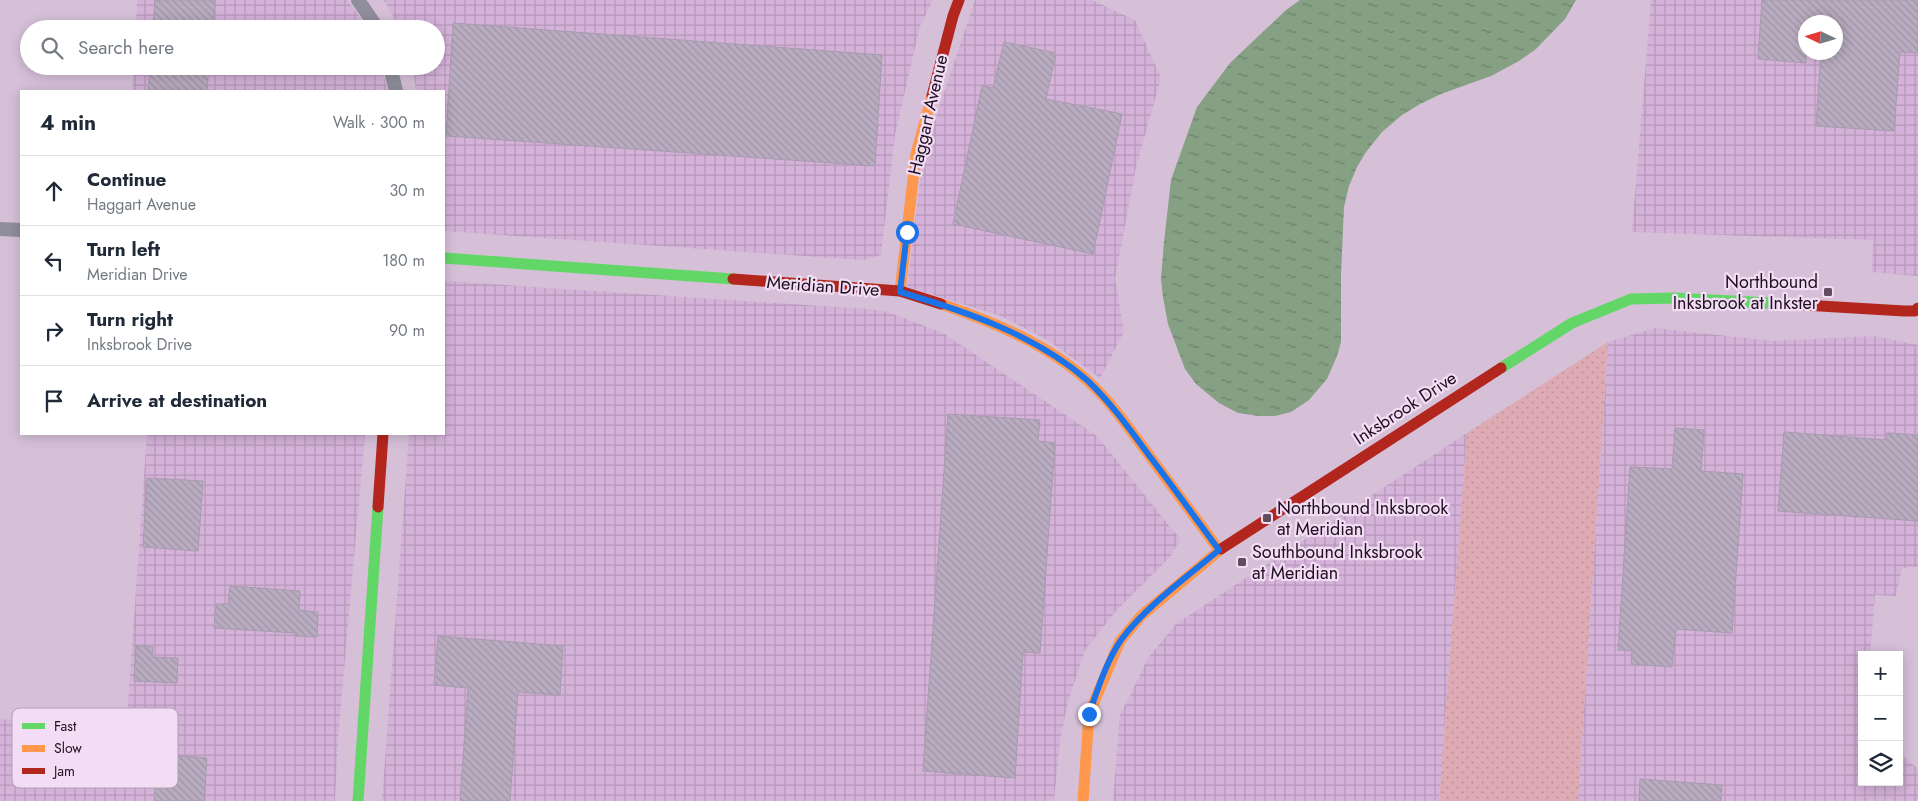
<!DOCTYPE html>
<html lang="en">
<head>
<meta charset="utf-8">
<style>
	:root { --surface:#fff; --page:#f2f2f3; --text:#1f2937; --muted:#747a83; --line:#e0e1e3 }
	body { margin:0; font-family:Jost,sans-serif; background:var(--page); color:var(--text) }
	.controls { position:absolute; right:15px; bottom:15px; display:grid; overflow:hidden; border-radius:0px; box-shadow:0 2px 12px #0003 }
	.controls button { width:45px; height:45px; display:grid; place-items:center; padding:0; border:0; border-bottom:1px solid var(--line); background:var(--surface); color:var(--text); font:25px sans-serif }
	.compass { position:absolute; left:1798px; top:15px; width:45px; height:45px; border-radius:50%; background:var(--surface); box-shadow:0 2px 12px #0003; rotate:274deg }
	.stop { position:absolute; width:15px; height:15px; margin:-11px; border:4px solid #1a73e8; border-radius:50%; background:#fff }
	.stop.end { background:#1a73e8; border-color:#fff; box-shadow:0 1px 5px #0008 }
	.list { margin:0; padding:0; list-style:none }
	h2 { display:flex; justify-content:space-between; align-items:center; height:65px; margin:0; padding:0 20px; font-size:21px }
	h2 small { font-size:16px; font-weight:400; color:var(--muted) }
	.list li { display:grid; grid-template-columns:32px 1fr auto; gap:15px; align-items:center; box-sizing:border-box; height:70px; padding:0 20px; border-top:1px solid var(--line) }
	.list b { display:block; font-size:19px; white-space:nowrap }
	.list p { margin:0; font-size:16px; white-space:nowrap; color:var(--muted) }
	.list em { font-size:16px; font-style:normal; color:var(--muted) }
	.icon { flex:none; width:28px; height:28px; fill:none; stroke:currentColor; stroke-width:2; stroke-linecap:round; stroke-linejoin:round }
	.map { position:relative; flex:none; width:1918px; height:801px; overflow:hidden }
	.search { position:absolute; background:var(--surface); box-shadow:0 2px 12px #0003; left:20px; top:20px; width:425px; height:55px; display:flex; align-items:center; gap:12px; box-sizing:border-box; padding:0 18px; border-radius:28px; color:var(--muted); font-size:19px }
	.panel { position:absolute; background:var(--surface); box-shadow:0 2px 12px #0003; left:20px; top:90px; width:425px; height:345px; border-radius:0px }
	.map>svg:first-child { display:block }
	.industrial { fill:url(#industrial-grid); fill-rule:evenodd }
	.green { fill:url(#green-dots) }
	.water { fill:url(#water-ripples) }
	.building { fill:url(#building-back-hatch); stroke:#a89baf }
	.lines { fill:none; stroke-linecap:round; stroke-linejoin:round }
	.street { stroke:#908e9c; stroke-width:14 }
	.fast { stroke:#63d668; stroke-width:11 }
	.slow { stroke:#ff974d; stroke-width:11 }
	.jam { stroke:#b3261e; stroke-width:11 }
	.route { stroke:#1a73e8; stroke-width:6 }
	.poi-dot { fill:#5e4e60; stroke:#f2ddf5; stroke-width:2 }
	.labels { text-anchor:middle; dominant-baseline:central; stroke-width:4.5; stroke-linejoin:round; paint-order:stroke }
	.street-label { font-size:18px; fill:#1e1020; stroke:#f2ddf5 }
	.poi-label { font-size:18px; fill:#1e1020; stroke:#f2ddf5; text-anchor:start }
	.key { fill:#f2ddf5; stroke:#b2a0b5; stroke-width:1 }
	.key-label { font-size:14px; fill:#1e1020 }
</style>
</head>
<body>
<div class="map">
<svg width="1918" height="801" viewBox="0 0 1918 801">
	<defs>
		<pattern id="industrial-grid" width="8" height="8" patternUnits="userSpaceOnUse" patternTransform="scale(1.25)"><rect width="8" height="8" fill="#d4b2d9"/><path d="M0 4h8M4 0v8" fill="none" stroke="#b698ba"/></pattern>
		<pattern id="green-dots" width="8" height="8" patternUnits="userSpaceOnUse" patternTransform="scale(1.25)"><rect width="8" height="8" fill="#deabb4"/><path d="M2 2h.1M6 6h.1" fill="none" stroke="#be929a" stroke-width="1.8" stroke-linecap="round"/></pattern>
		<pattern id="water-ripples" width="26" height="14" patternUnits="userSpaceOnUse" patternTransform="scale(1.25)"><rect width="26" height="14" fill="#85a083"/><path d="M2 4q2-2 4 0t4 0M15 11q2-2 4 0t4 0" fill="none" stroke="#6c816b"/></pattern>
		<pattern id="building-back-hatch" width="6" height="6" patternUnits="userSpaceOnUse" patternTransform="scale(1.25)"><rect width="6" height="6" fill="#baacc0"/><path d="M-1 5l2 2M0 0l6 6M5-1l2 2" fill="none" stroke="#9f93a5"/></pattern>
	</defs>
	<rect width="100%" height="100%" fill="#d5c0d8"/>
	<path class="industrial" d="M137,0H347L369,29H136Z
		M384,0H933L920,26L895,135L881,255L862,260L444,231V91H416L413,66H436V29H400Z
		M975,0H1092L1135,20L1161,78L1136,167L1115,279L1124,332L1100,378L1046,339L1001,316L907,287L923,156Z
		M1651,0H1918V276L1872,272L1873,240L1632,232ZM1806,22H1836V52H1806Z
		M134,66H381L388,91H132Z
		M444,281L867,309L888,312L943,333L1097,436L1180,539L1170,557L1116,611L1085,650L1068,702L1060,740L1054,801H382L409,434H444Z
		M1656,328L1772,341L1874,336L1918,345V567L1902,568L1896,596L1875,595L1870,655H1862V782H1899V752L1918,769V801H1578L1608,342Z
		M1467,433L1439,801H1113L1120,714L1128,700L1148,658L1176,624Z
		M147,434H365L338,738L335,801H0V719L126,731Z"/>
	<path class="green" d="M1608,342L1578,801H1439L1467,433Z"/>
	<path class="water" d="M1300,0H1576L1565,19L1536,49L1519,61L1491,76L1441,94L1420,104L1402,115L1382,132L1366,152L1357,167L1349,186L1344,207L1341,275V342L1337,356L1327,379L1309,400L1291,412L1275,416H1259L1238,413L1219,403L1196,384L1185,369L1168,324L1163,297L1161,279L1164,242L1171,180L1197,107L1230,63L1286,10Z"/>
	<path class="building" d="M155,0H215L213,29H153Z
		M1762,0H1918V53L1900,52L1894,131L1816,126L1821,52H1836V22H1806V63L1758,59Z
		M453,23L882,55L875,166L446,136Z
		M1004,42L1056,53L1046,99L1122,114L1093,254L953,224L982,86L993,88Z
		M150,66H209L207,91H148Z
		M948,414L1040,420L1038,441L1055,443L1040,653L1023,652L1015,778L923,771Z
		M1675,428L1704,430L1701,471L1743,474L1732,633L1676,629L1672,667L1631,664L1632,651L1618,650L1630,467L1672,469Z
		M1784,432L1886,440L1887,433L1918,435V521L1778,511Z
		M147,478L203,481L198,551L143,547Z
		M230,586L300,591L299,610L318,612L317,637L296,636V633L214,628L216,604H228Z
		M438,636L563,646L560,695L518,692L510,801H460L468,688L434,685Z
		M136,646L153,647L152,657L178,658L177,683L134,681Z
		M158,754L207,758L204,801H154Z
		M1640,779L1722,785L1721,801H1639Z"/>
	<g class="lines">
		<path class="street" d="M358,0L378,29
			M390,66L396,91
			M0,229L21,230"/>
		<path class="fast" d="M444,258L733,279
			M1501,368L1572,323L1631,299L1674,298L1787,304
			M358,801L378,507"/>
		<path class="slow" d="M900,291L916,154L932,96
			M941,304C993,322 1048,344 1089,382C1112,403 1130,430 1149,455C1172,487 1196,518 1219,550
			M1083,801L1089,714L1120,641L1141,616L1221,549"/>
		<path class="jam" d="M932,96L953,16L959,0
			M733,279L900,291L941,304
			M1787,304L1904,311H1915L1918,308
			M378,507L383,434
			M1221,549L1501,368"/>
	</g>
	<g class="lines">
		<path class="route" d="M907,232L900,292C965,311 1036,335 1088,381C1112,404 1131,431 1151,458C1174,488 1196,519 1219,550C1188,576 1144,608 1121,640C1107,660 1097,691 1089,714"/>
	</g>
	<g class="poi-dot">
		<rect x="1823" y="287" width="10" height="10" rx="2.5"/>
		<rect x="1262" y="513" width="10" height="10" rx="2.5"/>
		<rect x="1237" y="557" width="10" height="10" rx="2.5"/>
	</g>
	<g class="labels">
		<g class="street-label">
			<text transform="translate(928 115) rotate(-77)">Haggart Avenue</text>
			<text transform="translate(823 286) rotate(4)">Meridian Drive</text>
			<text transform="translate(1405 408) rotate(-33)">Inksbrook Drive</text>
		</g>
		<g class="poi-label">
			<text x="1818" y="282" text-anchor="end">Northbound<tspan x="1818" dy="21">Inksbrook at Inkster</tspan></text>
			<text x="1277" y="508">Northbound Inksbrook<tspan x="1277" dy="21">at Meridian</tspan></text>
			<text x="1252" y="552">Southbound Inksbrook<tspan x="1252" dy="21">at Meridian</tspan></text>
		</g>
	</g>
	<rect x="12" y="708" width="166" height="80" rx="8" class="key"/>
	<rect x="22" y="723" width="23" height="6" fill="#63d668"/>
	<rect x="22" y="745" width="23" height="7" fill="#ff974d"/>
	<rect x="22" y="768" width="23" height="6" fill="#b3261e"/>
	<g class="key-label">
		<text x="54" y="731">Fast</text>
		<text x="54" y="753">Slow</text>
		<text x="54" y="776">Jam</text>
	</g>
</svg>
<div class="controls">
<button>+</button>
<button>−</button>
<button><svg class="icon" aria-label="layers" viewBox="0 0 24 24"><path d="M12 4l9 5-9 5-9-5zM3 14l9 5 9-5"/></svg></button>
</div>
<svg class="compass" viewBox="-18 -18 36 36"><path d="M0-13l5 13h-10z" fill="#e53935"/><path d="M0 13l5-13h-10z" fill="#747a83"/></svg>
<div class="stop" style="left:907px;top:232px"></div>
<div class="stop end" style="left:1089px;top:714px"></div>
<div class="search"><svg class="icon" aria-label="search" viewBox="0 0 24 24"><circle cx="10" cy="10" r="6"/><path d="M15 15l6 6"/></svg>Search here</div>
<section class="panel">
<h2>4 min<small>Walk · 300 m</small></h2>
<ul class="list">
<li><svg class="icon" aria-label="ahead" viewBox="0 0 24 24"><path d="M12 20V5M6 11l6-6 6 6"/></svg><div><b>Continue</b><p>Haggart Avenue</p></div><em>30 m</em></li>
<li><svg class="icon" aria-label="left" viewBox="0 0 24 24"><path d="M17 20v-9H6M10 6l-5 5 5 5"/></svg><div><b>Turn left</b><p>Meridian Drive</p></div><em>180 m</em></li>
<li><svg class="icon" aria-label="right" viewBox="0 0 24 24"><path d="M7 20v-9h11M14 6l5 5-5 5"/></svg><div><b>Turn right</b><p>Inksbrook Drive</p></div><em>90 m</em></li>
<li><svg class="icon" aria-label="arrive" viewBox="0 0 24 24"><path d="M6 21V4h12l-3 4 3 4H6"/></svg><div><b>Arrive at destination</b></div></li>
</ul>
</section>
</div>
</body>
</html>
